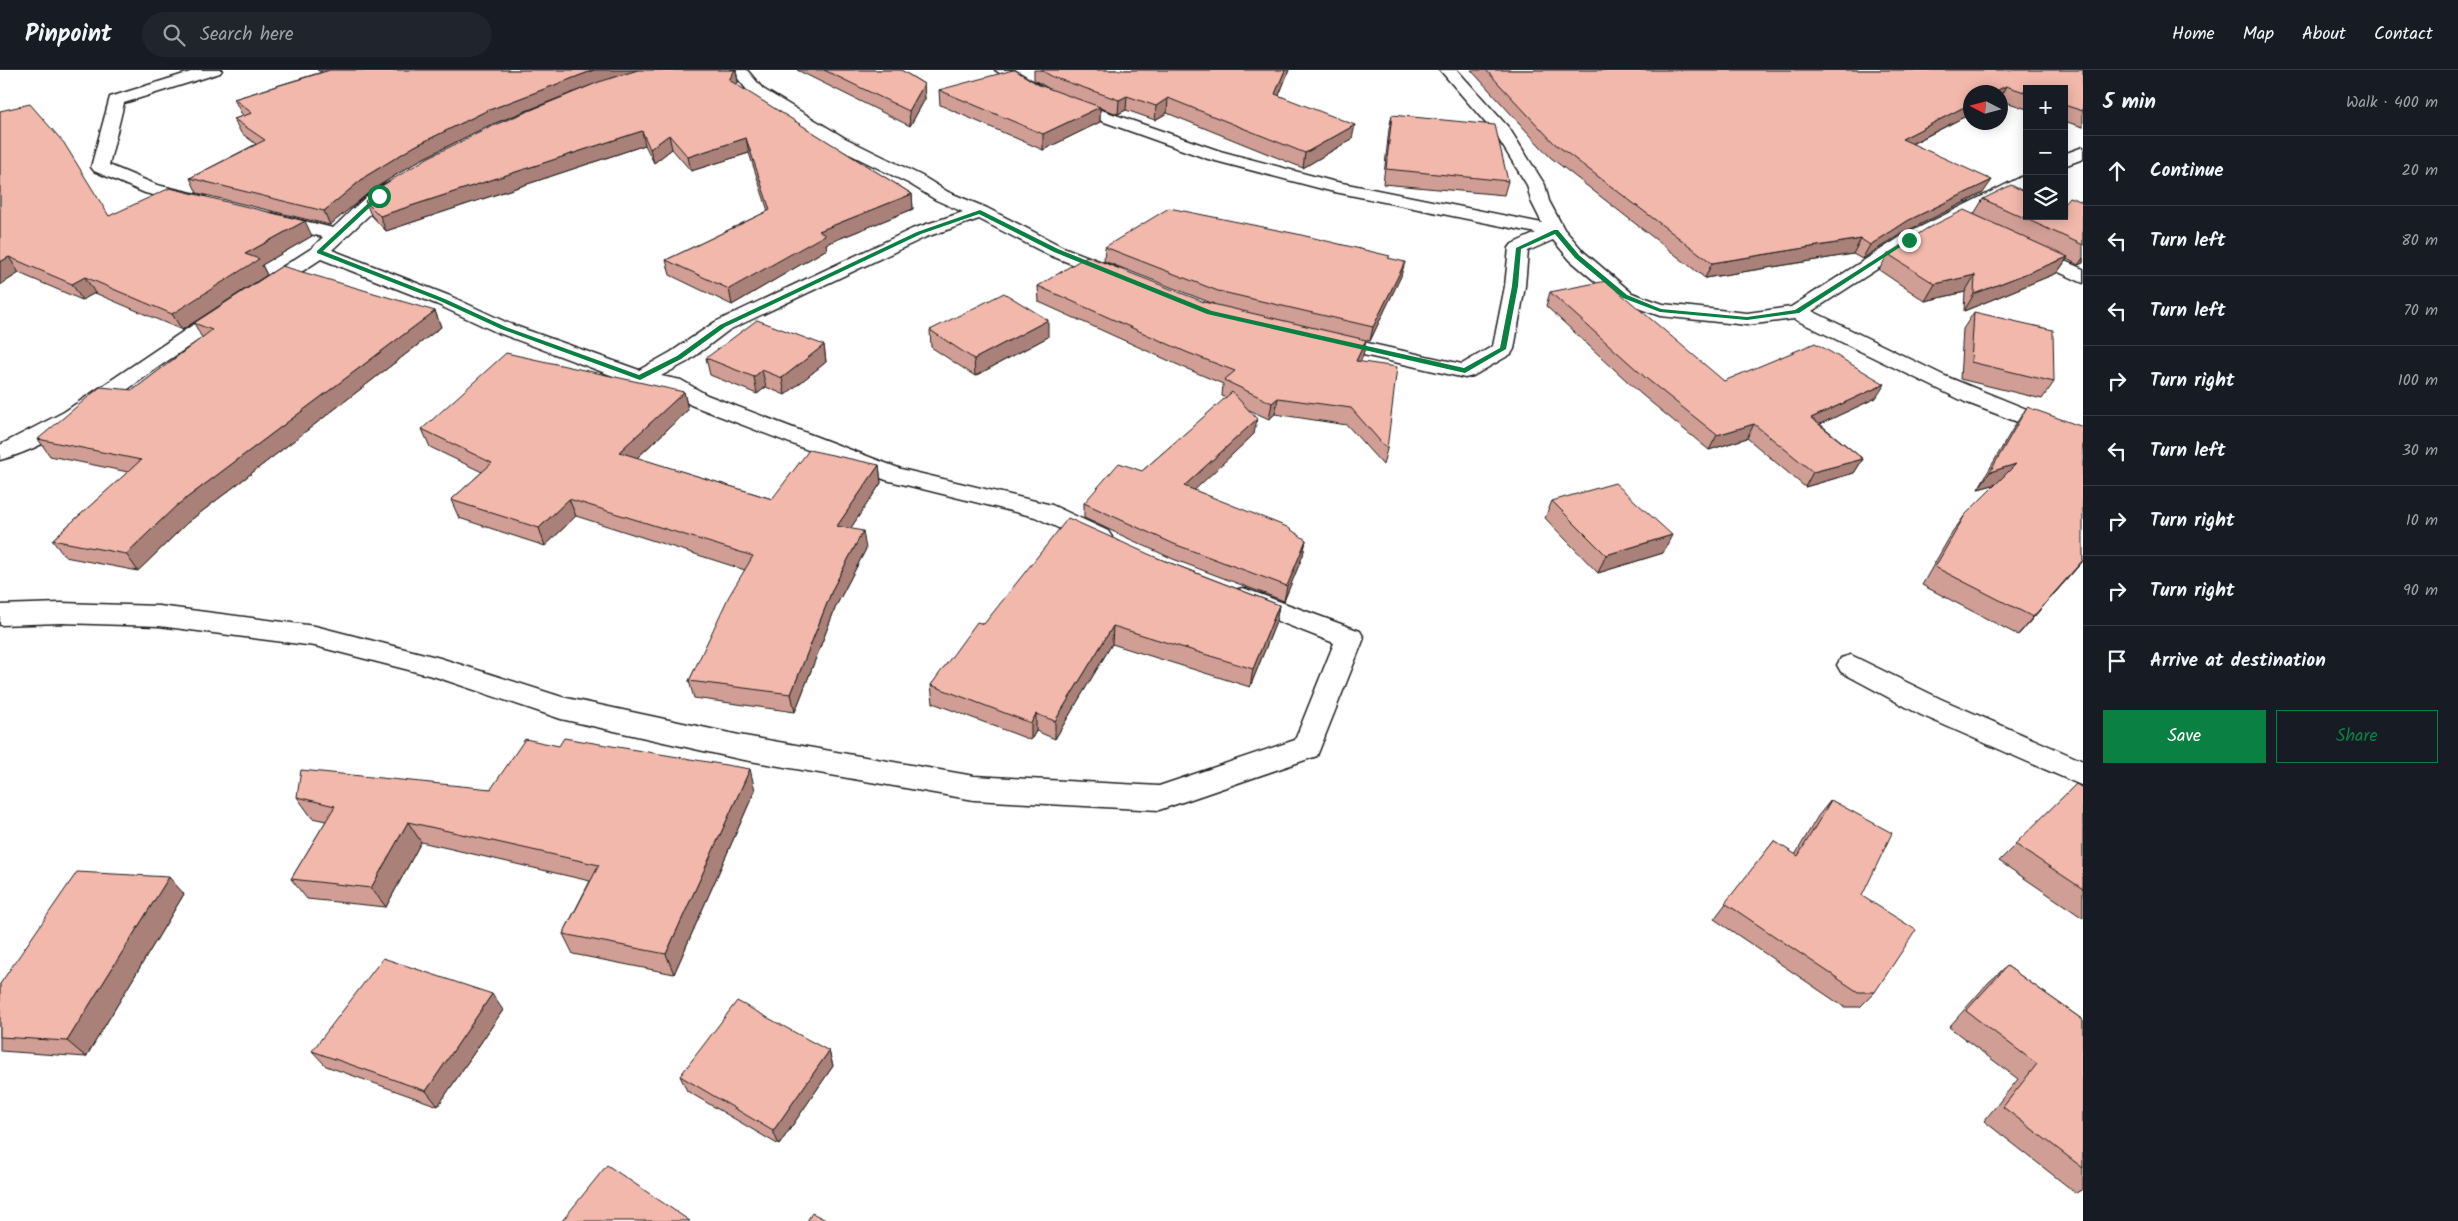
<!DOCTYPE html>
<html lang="en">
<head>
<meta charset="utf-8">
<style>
	:root { --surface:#171b24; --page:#20242c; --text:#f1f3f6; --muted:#9ea1a6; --line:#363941; --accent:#0b8043 }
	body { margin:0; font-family:Kalam,sans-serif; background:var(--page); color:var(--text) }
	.controls { position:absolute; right:15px; top:15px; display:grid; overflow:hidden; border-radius:0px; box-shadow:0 2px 12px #0003 }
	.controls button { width:45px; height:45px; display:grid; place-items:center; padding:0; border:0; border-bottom:1px solid var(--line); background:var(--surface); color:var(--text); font:25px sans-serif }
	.compass { position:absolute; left:1963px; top:15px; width:45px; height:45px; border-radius:50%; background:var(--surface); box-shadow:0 2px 12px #0003; rotate:276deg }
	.stop { position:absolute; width:15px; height:15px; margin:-11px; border:4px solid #0b8043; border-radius:50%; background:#fff }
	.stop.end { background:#0b8043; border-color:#fff; box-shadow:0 1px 5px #0008 }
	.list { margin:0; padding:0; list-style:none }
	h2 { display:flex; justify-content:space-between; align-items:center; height:65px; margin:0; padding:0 20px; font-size:21px }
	h2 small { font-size:16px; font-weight:400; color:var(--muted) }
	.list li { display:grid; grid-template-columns:32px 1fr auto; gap:15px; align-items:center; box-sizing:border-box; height:70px; padding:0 20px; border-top:1px solid var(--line) }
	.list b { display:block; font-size:19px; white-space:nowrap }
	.list em { font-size:16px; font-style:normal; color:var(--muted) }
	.actions { display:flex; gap:10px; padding:15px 20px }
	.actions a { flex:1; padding:11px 0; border:1px solid var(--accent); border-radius:0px; text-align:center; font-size:18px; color:var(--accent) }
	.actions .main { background:var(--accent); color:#fff }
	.icon { flex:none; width:28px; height:28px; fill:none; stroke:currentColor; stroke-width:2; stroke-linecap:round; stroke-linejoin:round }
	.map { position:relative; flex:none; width:2083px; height:1151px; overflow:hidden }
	header { display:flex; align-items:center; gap:30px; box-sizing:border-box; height:70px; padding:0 25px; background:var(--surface); border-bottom:1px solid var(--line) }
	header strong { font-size:24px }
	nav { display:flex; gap:28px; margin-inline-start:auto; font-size:18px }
	.search { width:350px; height:45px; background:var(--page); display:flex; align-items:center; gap:12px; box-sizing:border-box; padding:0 18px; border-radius:28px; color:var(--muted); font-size:19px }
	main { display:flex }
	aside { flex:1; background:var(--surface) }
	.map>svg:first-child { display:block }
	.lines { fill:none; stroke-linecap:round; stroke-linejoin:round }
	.minor-casing { stroke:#1c1c1c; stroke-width:3 }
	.minor { fill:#fff; fill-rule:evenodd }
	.wall { fill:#d09e94; stroke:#1c1c1c }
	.shaded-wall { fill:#a98178; stroke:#1c1c1c }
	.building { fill:#f2b8ac; stroke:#1c1c1c }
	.route { fill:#0b8043 }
</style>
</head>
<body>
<header>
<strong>Pinpoint</strong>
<div class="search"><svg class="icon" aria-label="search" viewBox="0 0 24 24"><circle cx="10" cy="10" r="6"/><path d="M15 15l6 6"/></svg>Search here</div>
<nav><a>Home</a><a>Map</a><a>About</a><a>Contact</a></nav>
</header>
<main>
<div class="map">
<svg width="2083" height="1151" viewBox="0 0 2083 1151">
	<rect width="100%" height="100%" fill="#fff"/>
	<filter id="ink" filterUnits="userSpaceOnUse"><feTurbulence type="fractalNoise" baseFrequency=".02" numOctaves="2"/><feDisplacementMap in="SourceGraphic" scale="10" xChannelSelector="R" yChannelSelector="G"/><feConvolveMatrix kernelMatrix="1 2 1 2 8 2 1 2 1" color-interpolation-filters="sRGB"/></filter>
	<g filter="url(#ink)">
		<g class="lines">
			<defs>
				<path id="minor" d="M197,0H222L220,3L124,33L109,95L157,115L205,126L207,130L205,134L198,136L145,123L94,101L91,97L110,27Z
					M731,0H747L763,19L845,68L922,106L948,122L987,138L1063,177L1122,200L1125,204L1122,208L1115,210L1108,208L1049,185L979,149L926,167L729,260L687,292L661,306L681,310L707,325L901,399L1052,435L1108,461L1112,467L1108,473L1099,476L1090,473L1035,447L886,410L691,335L666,320L632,313L496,262L436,234L321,189C268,224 215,258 163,294C114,328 58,375 0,390V375L64,342L203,248L312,178L323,167L264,153L262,149L264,145L271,143L333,158C349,144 381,106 403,111L406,115L385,130L332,180L450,226L510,254L639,300L671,282L715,252L912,159L963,142L936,130L910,114L833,76L751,25Z
					M995,0H1014L1052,23L1220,81L1332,111L1542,153L1531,131L1527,115L1496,65L1440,0H1457L1509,58L1545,115L1549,131L1564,159L1584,182L1632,223L1663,234L1747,243L1791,237L1902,166L2027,104V116L1916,174L1812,241L1945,306L2083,362V377L1965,332L1794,249L1747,255L1660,246L1618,231L1570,190L1553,170L1528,181L1525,216L1514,279L1511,284L1473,306L1465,308L1319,275L1316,270L1319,265L1327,264L1462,294L1493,276L1505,216L1509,178L1512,174L1536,163L1330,121L1208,89L1040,29Z
					M2083,77V89L2064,96V84Z
					M2028,175L2083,199V213L2021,185L2018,181L2021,177Z
					M1243,518L1360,561L1364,568L1317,686L1159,740L974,730L739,689L561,649L436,607L315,576L159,556L61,553L0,555V535L61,533L159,536L315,556L440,588L562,627L739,665L974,706L1159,716L1295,670L1334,573L1234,534L1230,527L1234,520Z
					M1851,585L1941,629L2083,691V716L1921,645L1841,602L1837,595L1841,588Z"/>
			</defs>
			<use href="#minor" class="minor-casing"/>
			<use href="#minor" class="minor"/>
		</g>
		<path class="wall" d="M317,0H736L738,12L736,15L912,124L913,139L826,174L827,179L732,235L670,205L666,190L768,141L749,83L691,101L672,79L654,93L645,75L386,161L371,145L365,131L568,25L488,56L420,90L372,120L330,155L197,123L190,108L256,74L241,63L234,49L244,46L241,43L234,29L322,2Z
			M797,0H901L924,14L925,29L910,56Z
			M1034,0H1289L1279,25L1352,69L1303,98L1167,43L1155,50L1126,40L1118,44L1100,38V52L1043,80L940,35L939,20L1048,18L1034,10Z
			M1471,0H2083V57L2064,51V19H2027V39L2000,30V22H1970V44L1912,74L1983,123L1901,164L1862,189L1853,184L1705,208L1550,87Z
			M0,41L109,146L312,166L262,195L267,205L182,260L95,223L82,230L19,203L0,215Z
			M1392,45L1508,111L1504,125L1383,114L1389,59Z
			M1983,129L2027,146L2083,132V193L2078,195L2067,189L2057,203L1964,241L1965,222L1925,231L1879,200L1888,184L1974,144Z
			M1105,177L1389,188L1401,206L1370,271L1366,270L1363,286L1360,292L1387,379L1383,395L1347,355L1275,344L1269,349L1247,339L1254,364L1194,420L1306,470L1303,485L1284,531L1173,489L1084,448V433L1142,401L1226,328L1222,326L1223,314L1185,298L1039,232L1038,216L1204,232L1214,234L1104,191Z
			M1550,222L1724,311L1876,328L1820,354L1863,389L1854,403L1805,417L1747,368L1709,380L1641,324L1546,236Z
			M435,241L441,257L187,453L138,501L65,487L52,470L128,402L50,386L38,369L133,320L202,268L194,253Z
			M1974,242L2054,312L2042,329L1960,309L1963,259Z
			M930,260L1048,267L975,306L931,277Z
			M824,275L826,292L785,325L766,317L757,324L710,305L706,288Z
			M684,322L688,340L637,388L772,429L879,395L881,413L850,459L866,479L836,536L795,642L694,628L689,611L745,500L576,446L545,476L459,448L451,430L482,402L430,377L422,359Z
			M2027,337L2083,491L2018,565L1922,515L1952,463L1965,445L1997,414L1978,419L2015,355Z
			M1552,431L1663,483L1598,503L1545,448Z
			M1155,487L1279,535L1276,552L1250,617L1112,574L1055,669L1036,661L1031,670L933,633L931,615L984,554Z
			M2076,714L2083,718V848L1999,791Z
			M491,719L755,720L674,904L573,884L563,864L590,811L421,772L386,837L307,829L291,809L326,751L312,748L297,727Z
			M1831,730L1862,826L1875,922L1860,937H1844L1714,849L1774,771L1795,785L1818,746Z
			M184,824L86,987L0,981V914Z
			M2007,896L2083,950V1119L2076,1123L1984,1051L2018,1009L1949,957L1989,912Z
			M503,940L438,1036L326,996L312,981Z
			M829,981L833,996L779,1075L687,1021L680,1006Z"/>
		<path class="shaded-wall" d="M594,0H641L589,16L488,56L420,90L372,120L330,155L324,141L366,106L415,76L484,42Z
			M735,0H736L738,12L731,24L729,10Z
			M1285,0H1289L1274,38L1275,24Z
			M924,14L925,29L910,56L909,41Z
			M2006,16L2000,27V22H1994Z
			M1127,26L1126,40L1118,44L1119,30Z
			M1168,28L1167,43L1155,50L1156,36Z
			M1970,34V44L1895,82L1902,69Z
			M1100,37V52L1043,80V64Z
			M1355,55L1352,69L1303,98L1305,83Z
			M642,61L645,75L386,161L380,146Z
			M669,65L672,79L654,93L650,79Z
			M746,68L749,83L691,101L688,87Z
			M1992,110L1983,123L1901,164L1862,189L1870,175L1909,150Z
			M912,124L913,139L826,174L827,179L732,235L729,219L819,161Z
			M305,151L312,166L262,195L267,205L182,260L172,244L245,184Z
			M1861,169L1853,184L1705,208L1712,193Z
			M9,187L19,203L0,215V192Z
			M2068,187L2057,203L1964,241L1974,224Z
			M2083,188V193L2078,195Z
			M1405,192L1401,206L1370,271L1373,257Z
			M1975,205L1965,222L1925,231L1935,214Z
			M85,207L95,223L82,230L72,214Z
			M435,241L441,257L187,453L138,501L126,484L176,436Z
			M1048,250V267L975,306L974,289Z
			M1366,270L1363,286L1352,307L1356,291Z
			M824,275L826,292L785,325L782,308Z
			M762,300L766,317L757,324L754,307Z
			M1885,314L1876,328L1803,362L1811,348Z
			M684,322L688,340L624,400L619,382Z
			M1278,328L1275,344L1269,349L1272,333Z
			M1257,349L1254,364L1183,431L1184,416Z
			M1754,354L1747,368L1709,380L1717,365Z
			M1863,389L1854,403L1805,417L1813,402Z
			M2016,394L2004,412L1978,419L1990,402Z
			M879,395L881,413L840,474L837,456Z
			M569,429L576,446L545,476L539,458Z
			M863,461L866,479L836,536L795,642L791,624L833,518Z
			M1672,465L1663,483L1598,503L1606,485Z
			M1306,470L1303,485L1284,531L1287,516Z
			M2083,490V491L2018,565L2033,547Z
			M1279,535L1276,552L1250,617L1253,599Z
			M1113,556L1112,574L1055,669V651Z
			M1036,644V661L1031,670V653Z
			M750,699L755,720L674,904L666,884Z
			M408,752L421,772L386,837L371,818Z
			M169,807L184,824L86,987L67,971Z
			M492,924L503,940L438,1036L426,1021Z
			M829,981L833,996L779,1075L773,1061Z"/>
		<path class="building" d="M330,0H594L484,42L415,76L366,106L324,141L190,108L265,70L234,49L252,43L234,29Z
			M638,0H735L729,10L912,124L819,161L825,165L729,219L666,190L770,140L746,68L688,87L669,65L650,79L642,61L380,146L365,131L380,117L429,87L497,54L599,12Z
			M824,0H901L924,14L909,41Z
			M1013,0H1015L1039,15L1100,37L1043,64L939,20Z
			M1041,0H1285L1275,24L1355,55L1305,83L1168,28L1156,36L1127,26L1119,30L1053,7Z
			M1486,0H2083V41L2064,35V19H2027V23L2006,16L1994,22H1970V34L1902,69L1992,110L1909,150L1870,175L1861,169L1712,193L1554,73Z
			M30,34L64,73L109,146L170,118L305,151L245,184L259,189L172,244L85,207L72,214L9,187L0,192V41Z
			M1392,45L1495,55L1508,111L1386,99Z
			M2011,115L2027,123V146H2064V133L2069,127L2083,132V175L1983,129Z
			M1169,138L1297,164L1390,186L1388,188L1405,192L1373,257L1218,221L1105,177Z
			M1964,140L2068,187L1974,224L1975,205L1935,214L1888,184L1926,159Z
			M1087,186L1204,232L1366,270L1356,291L1397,297L1387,379L1351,338L1278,328L1272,333L1224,310L1235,301L1186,282L1038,216Z
			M282,196L435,241L176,436L126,484L52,470L141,390L38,369L100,317L133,320L212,260L194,253Z
			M1606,211L1724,311L1815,273L1885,314L1811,348L1863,389L1813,402L1754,354L1717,365L1647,309L1550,222Z
			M1004,223L1048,250L974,289L930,260Z
			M1974,242L2053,260L2054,312L1971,292Z
			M757,250L824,275L782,308L762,300L754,307L706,288Z
			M506,283L684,322L619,382L772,429L809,380L879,395L837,456L863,461L833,518L791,624L689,611L729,526L753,486L569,429L539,458L451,430L492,393L422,359Z
			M1232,322L1257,349L1184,416L1287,457L1306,470L1287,516L1174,474L1084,433L1119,393L1142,401Z
			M2027,337L2083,357V490L2033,547L1935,497L1965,445L2016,394L1990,402Z
			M1615,413L1672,465L1606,485L1552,431Z
			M1068,448L1155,487L1279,535L1253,599L1113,556L1055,651L1036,644L1031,653L931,615L977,552L984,554Z
			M564,668L750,699L666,884L563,864L599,795L408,752L371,818L291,809L335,736L297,727L301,700L491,719L525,669L559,676Z
			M2076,714L2083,718V819L2015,774Z
			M1831,730L1892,763L1862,826L1916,860L1875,922H1858L1725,833L1774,771L1798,786Z
			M77,802L169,807L67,971L0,967V914Z
			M383,888L492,924L426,1021L312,981Z
			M2007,896L2083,950V1098L2003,1037L2037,994L1966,941Z
			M737,931L829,981L773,1061L680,1006Z
			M607,1095L690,1151H562Z
			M812,1143L828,1151H807Z"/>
	</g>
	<path class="route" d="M377,125L382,126L323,181L445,229L506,257L639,305L677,286L720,255L917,162L980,140L1058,179L1212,241L1464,298L1500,278L1512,216L1516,178L1554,160H1558L1579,185L1627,225L1661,239L1747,247L1795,240L1907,169L1911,170L1799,243L1747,250L1660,242L1623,228L1575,188L1555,164L1521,179L1518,216L1506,279L1465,303L1207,244L1054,182L979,144L921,164L725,257L681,289L640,310L501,259L440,231L317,183V181Z"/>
</svg>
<div class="controls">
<button>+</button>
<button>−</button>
<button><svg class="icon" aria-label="layers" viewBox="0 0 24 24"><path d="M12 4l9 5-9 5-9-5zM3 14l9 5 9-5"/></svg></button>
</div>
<svg class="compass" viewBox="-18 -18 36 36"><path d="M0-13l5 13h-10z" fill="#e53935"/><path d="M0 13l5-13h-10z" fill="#9ea1a6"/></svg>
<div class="stop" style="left:379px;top:126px"></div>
<div class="stop end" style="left:1909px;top:170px"></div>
</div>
<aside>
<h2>5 min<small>Walk · 400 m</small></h2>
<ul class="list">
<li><svg class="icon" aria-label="ahead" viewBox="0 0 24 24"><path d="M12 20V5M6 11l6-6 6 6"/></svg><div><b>Continue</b></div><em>20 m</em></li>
<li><svg class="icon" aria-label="left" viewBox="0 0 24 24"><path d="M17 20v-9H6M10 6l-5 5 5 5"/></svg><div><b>Turn left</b></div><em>80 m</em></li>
<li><svg class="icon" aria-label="left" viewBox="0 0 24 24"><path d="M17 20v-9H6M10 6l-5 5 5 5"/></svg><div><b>Turn left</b></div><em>70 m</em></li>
<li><svg class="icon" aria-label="right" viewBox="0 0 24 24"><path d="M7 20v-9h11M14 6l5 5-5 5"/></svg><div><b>Turn right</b></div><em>100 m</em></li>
<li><svg class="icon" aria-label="left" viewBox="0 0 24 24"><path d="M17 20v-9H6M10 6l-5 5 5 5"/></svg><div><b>Turn left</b></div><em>30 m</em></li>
<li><svg class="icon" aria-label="right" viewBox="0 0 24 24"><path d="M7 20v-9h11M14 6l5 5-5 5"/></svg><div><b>Turn right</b></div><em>10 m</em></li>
<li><svg class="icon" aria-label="right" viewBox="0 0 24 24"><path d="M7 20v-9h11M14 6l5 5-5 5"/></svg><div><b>Turn right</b></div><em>90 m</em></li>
<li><svg class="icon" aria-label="arrive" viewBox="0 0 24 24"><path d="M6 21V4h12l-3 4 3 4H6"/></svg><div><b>Arrive at destination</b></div></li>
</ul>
<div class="actions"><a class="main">Save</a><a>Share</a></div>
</aside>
</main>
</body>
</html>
